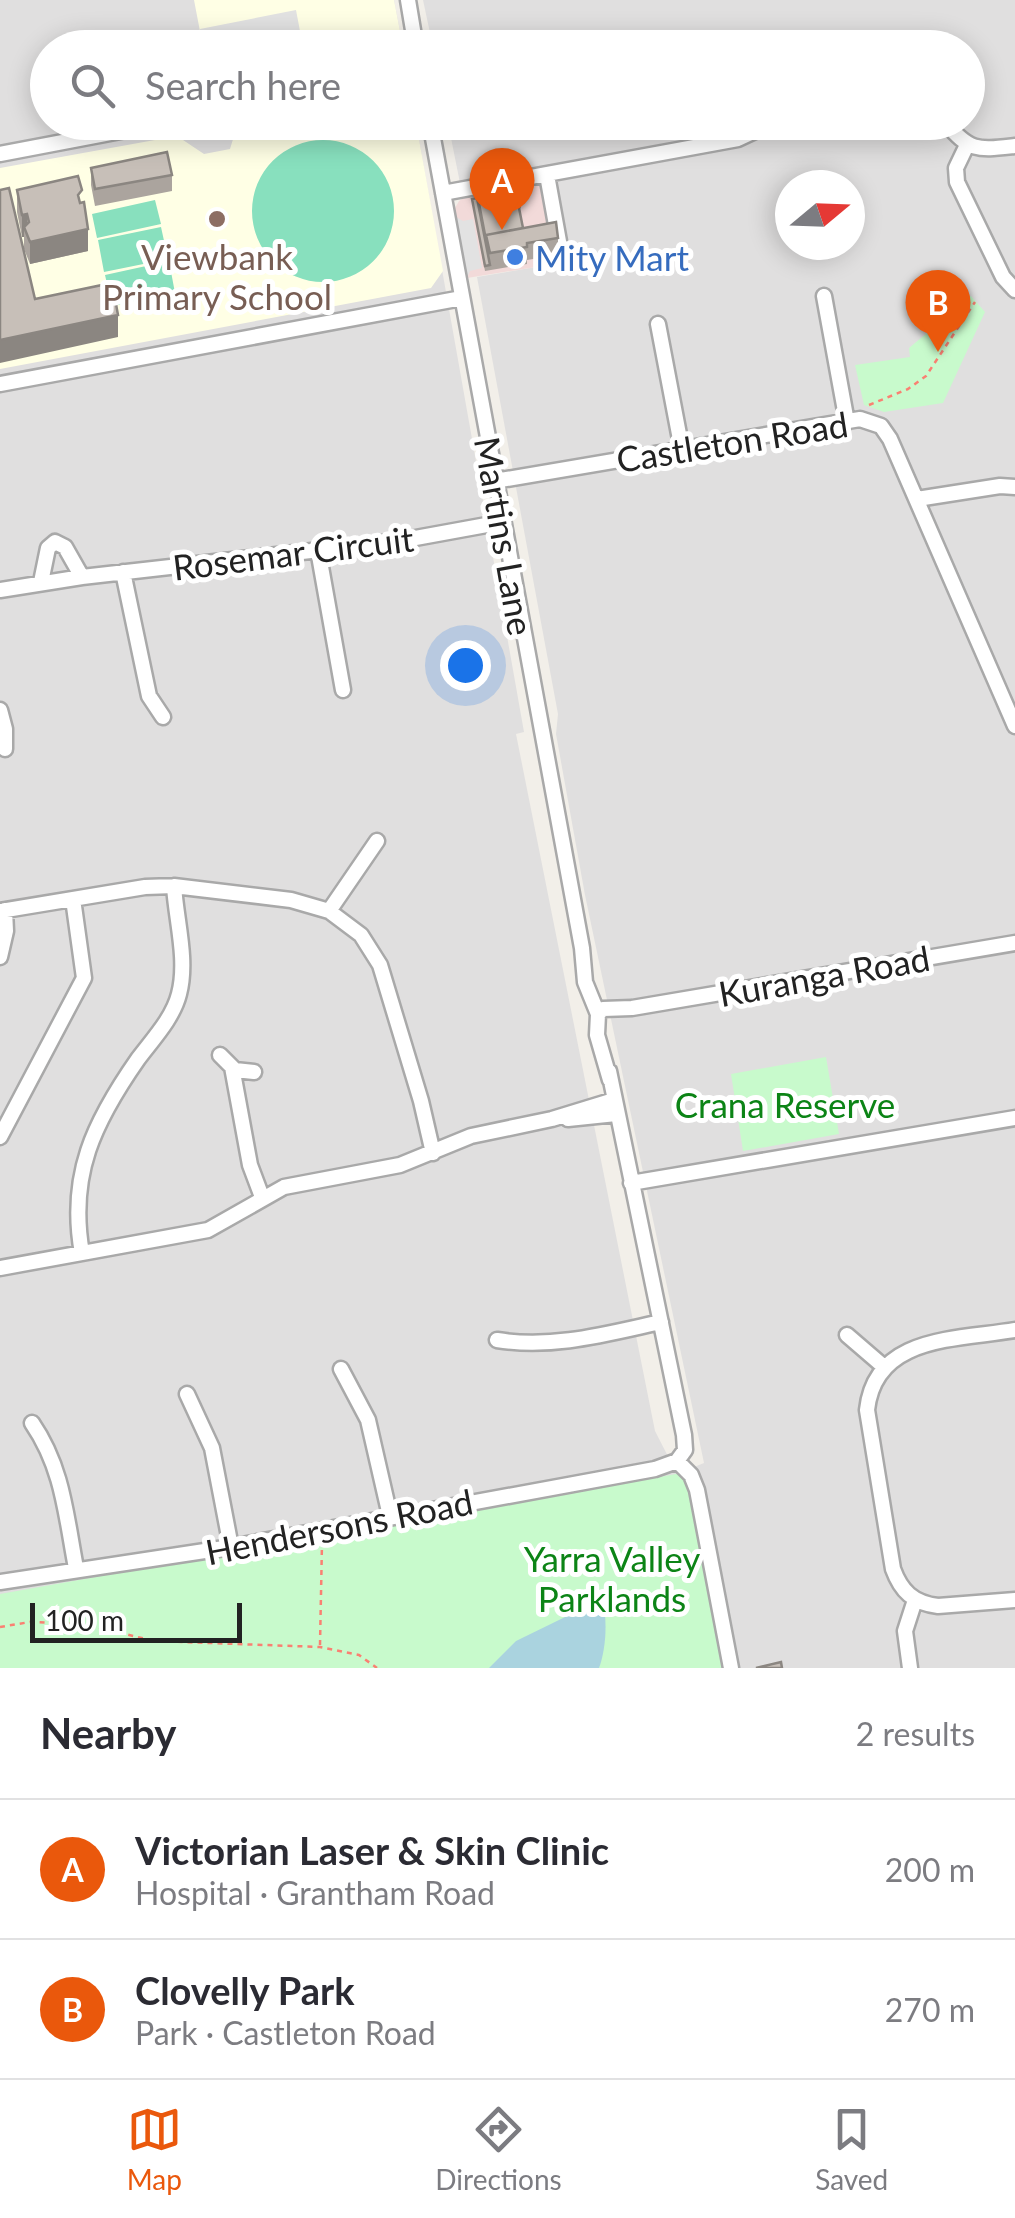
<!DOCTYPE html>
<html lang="en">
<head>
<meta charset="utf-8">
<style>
	:root { --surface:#fff; --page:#f7f7f7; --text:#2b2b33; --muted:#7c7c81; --line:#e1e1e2; --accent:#ea580c }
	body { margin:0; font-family:Lato,sans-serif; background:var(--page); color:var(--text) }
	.compass { position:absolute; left:775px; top:170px; width:90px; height:90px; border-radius:50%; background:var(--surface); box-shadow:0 5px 25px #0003; rotate:71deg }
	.scale { position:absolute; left:30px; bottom:25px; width:212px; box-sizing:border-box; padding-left:10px; border:5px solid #222; border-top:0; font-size:28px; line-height:35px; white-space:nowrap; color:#222; -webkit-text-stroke:8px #fff; paint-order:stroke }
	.you { position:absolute; left:465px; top:665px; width:35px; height:35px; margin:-25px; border:8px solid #fff; border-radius:50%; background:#1a73e8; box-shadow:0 0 0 15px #1a73e833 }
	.badge { display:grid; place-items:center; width:65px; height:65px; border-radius:50%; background:var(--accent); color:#fff; font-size:32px; font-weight:700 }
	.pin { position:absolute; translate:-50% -82px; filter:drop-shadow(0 2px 5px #0008) }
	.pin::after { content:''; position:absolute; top:52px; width:35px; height:30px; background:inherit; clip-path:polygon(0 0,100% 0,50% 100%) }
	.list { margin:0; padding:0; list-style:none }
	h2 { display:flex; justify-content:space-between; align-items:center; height:130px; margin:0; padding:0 40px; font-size:42px }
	h2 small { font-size:32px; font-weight:400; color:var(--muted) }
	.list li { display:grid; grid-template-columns:65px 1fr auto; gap:30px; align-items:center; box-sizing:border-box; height:140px; padding:0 40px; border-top:2px solid var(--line) }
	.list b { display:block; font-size:38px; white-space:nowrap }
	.list p { margin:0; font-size:32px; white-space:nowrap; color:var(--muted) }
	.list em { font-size:32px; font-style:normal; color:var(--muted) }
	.icon { flex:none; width:55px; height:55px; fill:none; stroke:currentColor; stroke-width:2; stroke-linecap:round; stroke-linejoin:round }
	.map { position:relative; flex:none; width:1015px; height:1668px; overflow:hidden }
	.search { position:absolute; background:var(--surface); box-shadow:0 5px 25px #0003; left:30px; right:30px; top:30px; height:110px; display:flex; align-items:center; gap:25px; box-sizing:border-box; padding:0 35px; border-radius:55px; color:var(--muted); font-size:38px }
	.sheet { height:410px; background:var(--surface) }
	nav { display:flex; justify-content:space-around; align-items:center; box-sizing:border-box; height:140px; border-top:2px solid var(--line); background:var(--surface); font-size:28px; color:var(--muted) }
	nav a { display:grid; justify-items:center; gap:5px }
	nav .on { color:var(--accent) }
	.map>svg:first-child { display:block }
	.residential { fill:#e0dfdf; fill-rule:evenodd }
	.commercial { fill:#f2dad9 }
	.education { fill:#ffffe5 }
	.park { fill:#c8facc }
	.pitch { fill:#88e0be }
	.parking { fill:#e2e2e2 }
	.water { fill:#aad3df }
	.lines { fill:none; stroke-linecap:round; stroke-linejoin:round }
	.minor-casing { stroke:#a9a9a9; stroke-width:19 }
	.path { stroke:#fa8072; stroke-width:2.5; stroke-dasharray:5 5; stroke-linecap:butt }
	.minor { stroke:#fff; stroke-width:14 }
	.wall { fill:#aba49e }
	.shaded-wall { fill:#8b8681 }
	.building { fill:#c7bfb8; stroke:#8b8681; stroke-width:2.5 }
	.education-dot { fill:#8d6e63; stroke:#fff; stroke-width:4 }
	.shop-dot { fill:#3f7fe0; stroke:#fff; stroke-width:4 }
	.labels { text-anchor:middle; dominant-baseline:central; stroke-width:10; stroke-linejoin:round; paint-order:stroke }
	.education-label { font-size:35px; fill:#785e54; stroke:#fff }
	.shop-label { font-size:35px; fill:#366cbe; stroke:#fff; text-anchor:start }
	.street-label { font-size:35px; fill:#222; stroke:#fff }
	.park-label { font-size:35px; fill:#0c8416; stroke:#fff }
</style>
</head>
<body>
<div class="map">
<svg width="1015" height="1668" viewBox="0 0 1015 1668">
	<rect width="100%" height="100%" fill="#f2efe9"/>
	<path class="residential" d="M0,0H394L403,47L48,48V122L416,123L524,732L516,734L655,1431L677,1474L704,1463L585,895L556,734L558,714L477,277L566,262L552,182L463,198L448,123L968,122V48L433,47L423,0H1015V1668H723L690,1489L0,1595ZM790,185H850V245H790Z"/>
	<path class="commercial" d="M552,181L567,262L467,278L455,208L459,201L467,196Z"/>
	<path class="education" d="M194,0H394L403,47H203Z
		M238,123H416L443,271L431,288L0,369V168L177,136L204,154L230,149Z"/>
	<path class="park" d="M971,296L985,312L943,403L884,412L864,405L855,365L910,357L909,348Z
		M826,1057L839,1134L743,1151L731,1074Z
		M676,1474L682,1475L690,1489L723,1668H0V1594Z"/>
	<path class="pitch" d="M252 211a71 71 0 1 1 142 0a71 71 0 1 1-142 0Z
		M155,200L161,224L97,238L92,214Z
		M161,227L168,259L104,272L98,240Z
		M169,261L175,293L112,306L105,275Z"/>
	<path class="parking" d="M296,10L303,47H203L200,29Z
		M456,217L463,221L473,219L482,268L470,271L467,278Z"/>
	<path class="water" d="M602,1599C608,1619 606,1649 599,1668H489L516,1641Z"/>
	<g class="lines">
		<defs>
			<path id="minor" d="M408,0L416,48
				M196,122L209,126L211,122
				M430,122L582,948L585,982L598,1014L597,1035L610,1080
				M945,122C970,152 978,150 1015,146
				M967,145L956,168L957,182L1003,277L1015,290
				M0,154L168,122
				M547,175L562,258
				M443,193L738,139L774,122
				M824,296L847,422
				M658,324L682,450
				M0,384L462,298
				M495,481L860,419L881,426L890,439L1015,726
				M917,499L1000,486L1015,487
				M318,550L343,690
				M123,572L149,696L163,717
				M41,582L48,548L55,542L65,547L82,577
				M0,590L82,577L399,541L503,522
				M0,710L5,729V749
				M0,911L145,887L174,886L291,900L329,911L361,935L380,965L421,1101L433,1153
				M329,911L377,841
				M0,957L6,931L5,910
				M598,1014L603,1009L632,1008L1015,943
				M220,1055L235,1070L254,1072
				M232,1067L250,1165L262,1197
				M609,1071L684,1435L685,1450L677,1461
				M568,1119L616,1114
				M0,1137L84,978L73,899
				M631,1183L1015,1118
				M82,1253C68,1175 94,1122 138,1059C153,1039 173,1018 179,994C188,960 176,920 174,886
				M0,1268L208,1230L284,1187L400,1165L471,1136L552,1119L614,1100
				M1015,1330C957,1340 875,1335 867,1410L893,1569C901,1591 913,1603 938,1606L1015,1600
				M847,1335L883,1366
				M497,1340C553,1349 606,1334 661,1322
				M341,1369L368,1420L390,1516
				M187,1394L212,1448L231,1547
				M32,1423C63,1468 66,1516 76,1568
				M677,1461L691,1475L697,1490L731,1668
				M0,1582L231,1547L655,1469L677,1461
				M910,1668L905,1631L915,1600"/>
		</defs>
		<use href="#minor" class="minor-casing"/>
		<path class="path" d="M869,405L908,389L926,376L975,302
			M0,1627L30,1622L84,1624L154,1641L320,1647L359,1655L377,1668
			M320,1645L322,1543"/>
		<use href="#minor" class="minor"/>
	</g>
	<path class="wall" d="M91,168L172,175V191L95,206L91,185Z
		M17,190L82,203L88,251L30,264L24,249V237H22L17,212Z
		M500,192L521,197V208L519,209L523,228L558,238V255L527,260V264L485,271L472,199L477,198V193Z"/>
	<path class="shaded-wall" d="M27,214V233L24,227V237H22V215Z
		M88,229V251L30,264V242Z
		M118,315V337L0,363V340Z"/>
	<path class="building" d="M167,152L172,175L95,189L91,168Z
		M78,176L82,190L78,195L80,203L84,202L88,229L30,242L24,227L29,222L27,214L22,215L17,190Z
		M519,186L521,197L517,198L523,228L486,235V240L477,193L499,189L500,192Z
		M9,188L35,299L107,284L114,293L118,315L0,340V190Z
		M477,198L490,265L485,266L472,199Z
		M556,222L558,238L527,243V247L490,253L486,235Z
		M781,1662L782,1668H756Z"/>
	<circle class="education-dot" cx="217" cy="219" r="10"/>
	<circle class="shop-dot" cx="515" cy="257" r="10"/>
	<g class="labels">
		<g class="education-label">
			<text x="217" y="256">Viewbank<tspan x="217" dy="40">Primary School</tspan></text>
		</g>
		<g class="shop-label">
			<text x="535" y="257">Mity Mart</text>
		</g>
		<g class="street-label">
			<text transform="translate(732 441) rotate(-9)">Castleton Road</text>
			<text transform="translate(505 536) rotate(80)">Martins Lane</text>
			<text transform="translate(293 552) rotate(-7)">Rosemar Circuit</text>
			<text transform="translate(824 975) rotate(-10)">Kuranga Road</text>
			<text transform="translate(339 1526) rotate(-11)">Hendersons Road</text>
		</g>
		<g class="park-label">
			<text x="785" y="1104">Crana Reserve</text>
			<text x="612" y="1558">Yarra Valley<tspan x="612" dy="40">Parklands</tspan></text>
		</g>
	</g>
</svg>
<svg class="compass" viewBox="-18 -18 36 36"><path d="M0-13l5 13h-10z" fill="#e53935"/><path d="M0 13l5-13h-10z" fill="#7c7c81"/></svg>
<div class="scale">100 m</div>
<div class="you"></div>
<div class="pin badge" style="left:502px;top:230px">A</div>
<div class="pin badge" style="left:938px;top:352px">B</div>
<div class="search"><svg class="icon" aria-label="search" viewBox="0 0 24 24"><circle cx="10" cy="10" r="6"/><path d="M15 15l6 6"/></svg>Search here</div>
</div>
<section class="sheet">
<h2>Nearby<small>2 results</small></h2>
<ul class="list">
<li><span class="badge">A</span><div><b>Victorian Laser &amp; Skin Clinic</b><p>Hospital · Grantham Road</p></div><em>200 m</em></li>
<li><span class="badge">B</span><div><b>Clovelly Park</b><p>Park · Castleton Road</p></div><em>270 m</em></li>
</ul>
</section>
<nav>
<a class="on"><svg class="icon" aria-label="map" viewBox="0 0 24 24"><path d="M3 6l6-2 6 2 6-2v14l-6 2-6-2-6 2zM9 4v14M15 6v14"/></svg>Map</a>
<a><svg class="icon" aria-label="directions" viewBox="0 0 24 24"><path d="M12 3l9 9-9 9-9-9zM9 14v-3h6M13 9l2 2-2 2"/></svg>Directions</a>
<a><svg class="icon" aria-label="saved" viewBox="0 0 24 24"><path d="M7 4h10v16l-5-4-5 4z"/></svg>Saved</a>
</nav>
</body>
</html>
